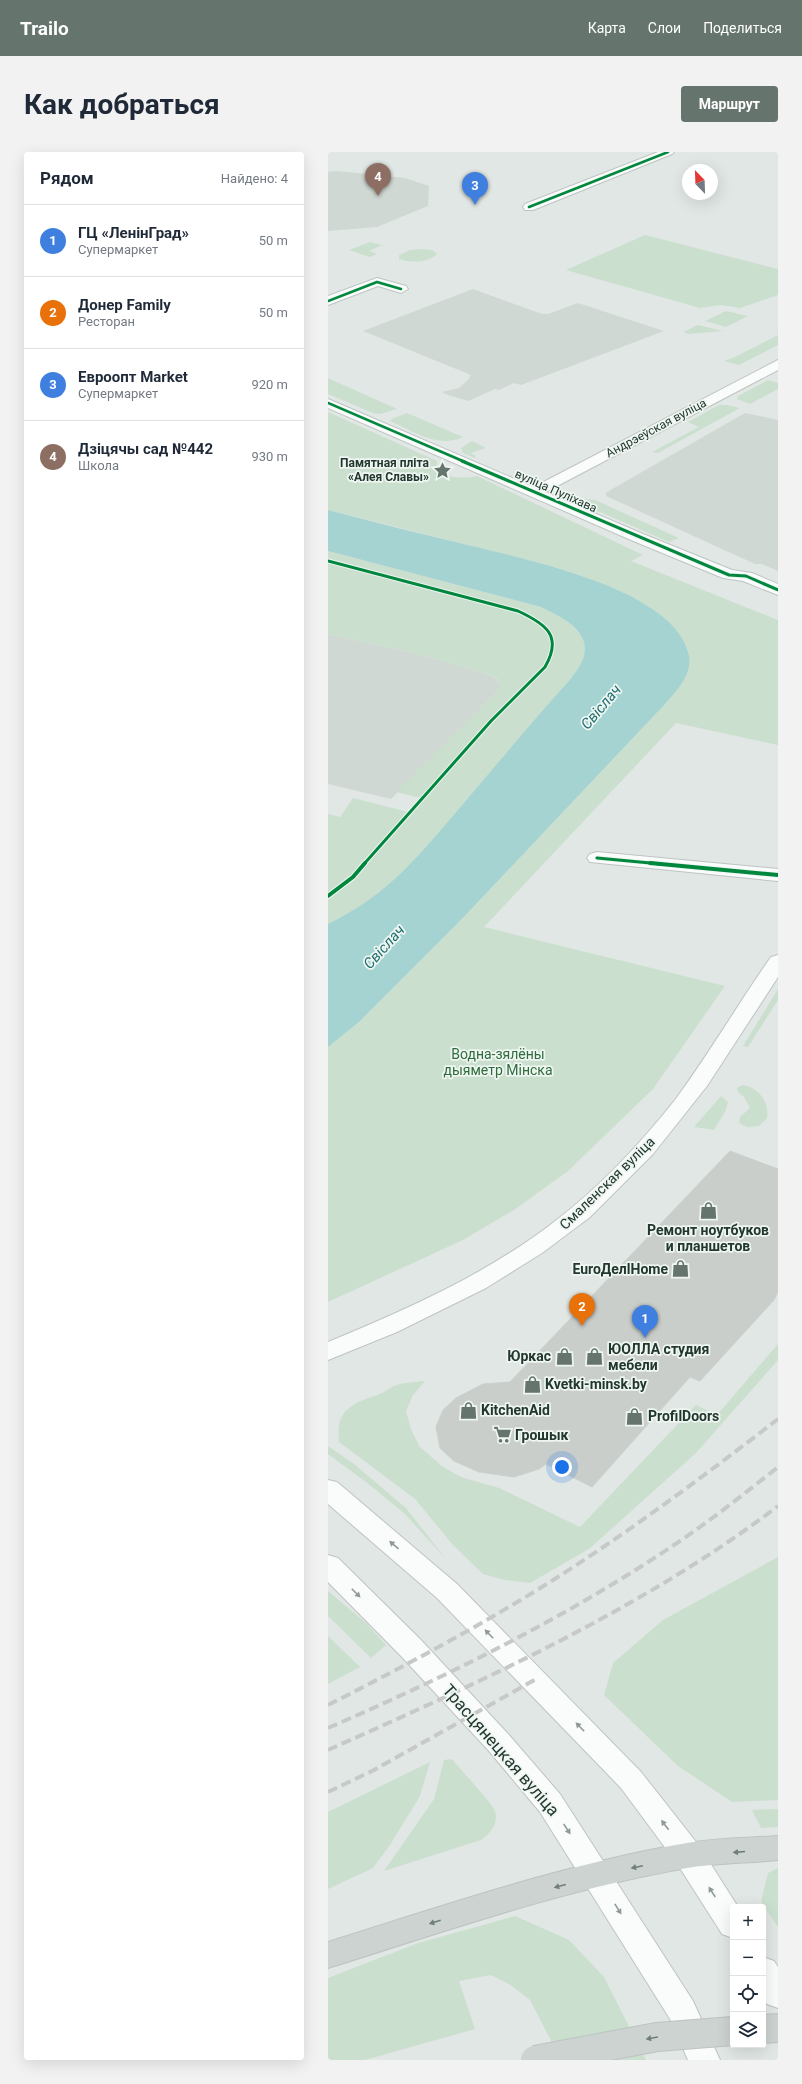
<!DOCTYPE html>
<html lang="ru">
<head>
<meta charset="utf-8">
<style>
	:root { --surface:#fff; --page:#f2f2f3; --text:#1f2937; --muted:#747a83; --line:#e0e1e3; --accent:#65756e }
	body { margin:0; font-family:Roboto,sans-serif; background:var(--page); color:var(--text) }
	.controls { position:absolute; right:12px; bottom:12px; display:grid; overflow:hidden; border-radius:4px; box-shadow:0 4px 16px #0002 }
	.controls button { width:36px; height:36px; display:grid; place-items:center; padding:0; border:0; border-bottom:1px solid var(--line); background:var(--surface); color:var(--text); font:20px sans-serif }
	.compass { position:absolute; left:354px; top:12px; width:36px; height:36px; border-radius:50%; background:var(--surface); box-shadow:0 4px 16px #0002; rotate:337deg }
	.you { position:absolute; left:234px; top:1315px; width:14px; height:14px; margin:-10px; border:3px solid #fff; border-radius:50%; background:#1a73e8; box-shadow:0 0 0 6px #1a73e833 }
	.badge { display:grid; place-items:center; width:26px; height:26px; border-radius:50%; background:var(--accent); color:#fff; font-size:13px; font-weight:700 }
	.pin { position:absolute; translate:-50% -33px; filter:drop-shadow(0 1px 2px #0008) }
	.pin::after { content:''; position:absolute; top:21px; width:14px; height:12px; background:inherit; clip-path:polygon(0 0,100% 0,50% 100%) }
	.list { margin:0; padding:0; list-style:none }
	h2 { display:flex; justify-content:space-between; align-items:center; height:52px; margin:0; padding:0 16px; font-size:17px }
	h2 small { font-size:13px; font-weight:400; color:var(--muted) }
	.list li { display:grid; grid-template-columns:26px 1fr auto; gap:12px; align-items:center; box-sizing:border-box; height:72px; padding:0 16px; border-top:1px solid var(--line) }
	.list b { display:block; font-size:15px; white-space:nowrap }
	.list p { margin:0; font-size:13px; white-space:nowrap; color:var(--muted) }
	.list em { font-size:13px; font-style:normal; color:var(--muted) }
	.icon { flex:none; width:22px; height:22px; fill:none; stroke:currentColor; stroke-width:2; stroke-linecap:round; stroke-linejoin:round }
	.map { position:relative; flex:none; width:450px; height:1908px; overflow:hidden; border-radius:4px }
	header { display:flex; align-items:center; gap:24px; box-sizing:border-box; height:56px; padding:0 20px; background:var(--accent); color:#fff }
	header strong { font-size:19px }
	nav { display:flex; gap:22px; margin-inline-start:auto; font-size:14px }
	.intro { display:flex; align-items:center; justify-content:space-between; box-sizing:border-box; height:96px; padding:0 24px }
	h1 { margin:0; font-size:28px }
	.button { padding:10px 18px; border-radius:4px; background:var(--accent); color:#fff; font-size:14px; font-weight:700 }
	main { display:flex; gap:24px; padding:0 24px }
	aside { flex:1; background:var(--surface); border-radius:4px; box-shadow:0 4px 16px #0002 }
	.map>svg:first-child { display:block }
	.built { fill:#d0d8d3 }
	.green { fill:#cbdfcf }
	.water { fill:#a4d3d2 }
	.building { fill:#c9cecb; stroke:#cad0cd }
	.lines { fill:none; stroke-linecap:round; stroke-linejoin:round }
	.street-casing { stroke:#bec4c1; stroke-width:2 }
	.secondary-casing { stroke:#bec4c1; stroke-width:2 }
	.primary-casing { stroke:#bcc3c0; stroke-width:2 }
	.street { fill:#fafbfb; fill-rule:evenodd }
	.secondary { fill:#fafbfb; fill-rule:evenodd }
	.primary { fill:#cdd3d0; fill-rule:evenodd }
	.rail { stroke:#c6c9c8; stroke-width:4; stroke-dasharray:10 5; stroke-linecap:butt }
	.primary-bridge-casing { stroke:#bcc3c0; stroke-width:30; stroke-linecap:butt }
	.primary-bridge { stroke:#cdd3d0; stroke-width:28 }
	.cycleway-far2-casing { stroke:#eff6f2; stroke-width:4 }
	.cycleway-far1-casing { stroke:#eff6f2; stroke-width:5 }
	.cycleway-casing { stroke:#eff6f2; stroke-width:6 }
	.cycleway-far2 { stroke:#00873e; stroke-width:2.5 }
	.cycleway-far1 { stroke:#00873e; stroke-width:3 }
	.cycleway { stroke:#00873e; stroke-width:4 }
	.oneway { fill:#8e9a95 }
	.oneway2 { fill:#6f7e77 }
	.labels { text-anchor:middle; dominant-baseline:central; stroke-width:3.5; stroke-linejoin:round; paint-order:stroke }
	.far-street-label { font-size:12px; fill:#22382f; stroke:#eff6f2 }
	.far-poi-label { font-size:12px; font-weight:bold; fill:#22382f; stroke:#eff6f2; text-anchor:end }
	.park-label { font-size:14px; fill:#2f6c3d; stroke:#eff6f2 }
	.street-label { font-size:14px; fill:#22382f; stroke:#eff6f2 }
	.poi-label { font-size:14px; font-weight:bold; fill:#22382f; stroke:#eff6f2; text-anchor:start }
	.water-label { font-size:15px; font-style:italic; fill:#206f70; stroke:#eff6f2 }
	.near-street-label { font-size:17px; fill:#22382f; stroke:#eff6f2 }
</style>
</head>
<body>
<header>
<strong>Trailo</strong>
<nav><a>Карта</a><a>Слои</a><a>Поделиться</a></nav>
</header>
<div class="intro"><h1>Как добраться</h1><a class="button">Маршрут</a></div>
<main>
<aside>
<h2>Рядом<small>Найдено: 4</small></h2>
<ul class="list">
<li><span class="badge" style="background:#3f7fe0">1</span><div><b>ГЦ «ЛенінГрад»</b><p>Супермаркет</p></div><em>50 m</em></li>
<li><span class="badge" style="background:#e8710a">2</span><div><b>Донер Family</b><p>Ресторан</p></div><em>50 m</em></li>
<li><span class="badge" style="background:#3f7fe0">3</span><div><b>Евроопт Market</b><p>Супермаркет</p></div><em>920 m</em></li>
<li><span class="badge" style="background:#8d6e63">4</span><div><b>Дзіцячы сад №442</b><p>Школа</p></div><em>930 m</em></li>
</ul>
</aside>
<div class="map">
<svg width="450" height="1908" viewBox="0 0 450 1908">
	<rect width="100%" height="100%" fill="#e1e7e4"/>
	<path class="built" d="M9,19L77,26L101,34L100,54L49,75L0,79V20Z
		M145,137L214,162H220L250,151L336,179L193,233L186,231L171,238L167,237L140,249L120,243L114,240L131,236L140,228L143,223L35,179Z
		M417,261L450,268V419L434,412H427L278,344V341L286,336Z
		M0,482L98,504L156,521L167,526L171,531V538L63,647L0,632Z"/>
	<path class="green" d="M317,83L450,117V143L412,156L393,153L372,156L238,118Z
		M42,90L54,93L41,99L49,102L42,105L21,98Z
		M93,97L104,98L109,102C101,111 82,111 71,107V103L82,98Z
		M398,159L420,164L398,175L377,169Z
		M370,173L395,179L361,182L355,180Z
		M450,183V193L411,213L396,209L407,205Z
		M0,226L69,257L52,262L45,261L0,242Z
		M440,228L450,231V237L422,252L409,247L410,244Z
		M391,253H399L412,256L330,301L324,300L371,275L360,270Z
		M0,260L109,309L108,319C120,326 135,327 149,324L315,403L303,409L450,468V593L348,571L156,775L397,834L325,937L240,1019L186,1058L135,1088L0,1150V895L31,870L132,769L338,551L353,532L358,496L347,478L329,460L318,453L263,427L216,412L0,358Z
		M79,261L135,285C110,297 85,279 62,269L64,267Z
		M144,289L158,296L143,301L148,304L147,306L135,301L133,296Z
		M257,347L267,348L351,386L341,390L251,351Z
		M0,399L213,455C231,464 262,477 256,503C254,513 246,522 240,530L88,707L66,729L49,744L26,759L0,772V662L12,665L25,646L80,660L93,646L68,640L171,538V531L168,526L156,521L98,504L0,482Z
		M450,837V848L420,895L415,894Z
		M414,933C430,934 442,951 439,966L431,974L419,975L411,971L412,965L422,956L416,945L410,940L409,936Z
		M393,944L400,950L398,958L386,978L366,975Z
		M450,1192V1208L368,1301L261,1397L202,1431L177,1428L155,1422L124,1392L87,1347L11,1290C7,1257 25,1251 52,1242C57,1240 61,1236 66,1234C75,1230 87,1230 97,1229L85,1243L78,1259L83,1277L91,1294L115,1315L133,1325L171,1336L252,1375L368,1253L389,1263Z
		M0,1294L26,1312L78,1356L117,1406L77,1362L38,1330L0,1302Z
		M450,1405V1648L404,1650L350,1614L276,1543L285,1511L335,1468Z
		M0,1439L38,1471L58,1493L43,1506L0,1464Z
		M0,1484L32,1515L0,1532Z
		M124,1607C131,1616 164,1651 167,1659C171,1671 162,1682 153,1688L56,1719L106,1647L116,1608Z
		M102,1610L92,1644L62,1693L45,1716L0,1737V1660Z
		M450,1657V1675L433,1676L424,1658Z
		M450,1716V1775L433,1750L440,1721Z
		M187,1764L241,1788L276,1825L318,1908H233L202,1848L181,1832L163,1823L131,1829L147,1877L37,1908H0V1826L90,1791Z"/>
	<path class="water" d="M0,358C45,370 90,381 136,392C191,406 349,436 361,504C364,523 349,538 338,551L132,769L31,870L0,895V772C62,742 91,703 135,652C170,611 204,570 240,530C246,522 254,513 256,503C262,477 231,464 213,455L0,399Z"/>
	<path class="building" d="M402,999L450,1017V1140L446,1148L372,1229L362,1225L264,1335L218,1312L211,1317L186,1325L151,1320L126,1309L112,1296L108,1275L115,1258L128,1246L155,1232L182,1230Z"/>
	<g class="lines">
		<defs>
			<path id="street" d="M330,0H346L344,2L205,58H197L195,55L197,52Z
				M49,126L78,134L80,137L73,141L50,134L0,153V144Z
				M450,208V218L212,343H202L199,340L202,337Z
				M269,700L450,717V729L262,710L259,706L262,702Z"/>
			<path id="secondary" d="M0,247L315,382L404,418L424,421L450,432V443L415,429L395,426L303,388L0,256Z
				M450,803V825L379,934L325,1002L262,1065L214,1101L158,1136L69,1180L0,1208V1190C78,1158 159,1122 226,1070C271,1036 312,992 347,948C381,902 410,852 443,805Z
				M0,1328L9,1330L129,1432L313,1620L372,1695L410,1755H405V1786L394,1782L350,1713L293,1636L109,1446L0,1352Z
				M0,1403L10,1406L93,1488L181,1583L232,1642L365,1849L392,1908H360L342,1867L212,1660L161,1599L73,1504L0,1430Z
				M435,1805L446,1809L450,1815V1856L439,1852L435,1846Z"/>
			<path id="primary" d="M450,1684V1708C420,1711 389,1711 359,1716C237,1737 118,1779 0,1816V1790C118,1753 237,1712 359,1691C389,1686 420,1686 450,1684Z
				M450,1862V1890L435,1891V1863Z"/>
		</defs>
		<use href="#street" class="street-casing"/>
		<use href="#secondary" class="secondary-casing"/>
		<use href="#primary" class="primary-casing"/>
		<use href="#street" class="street"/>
		<use href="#secondary" class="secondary"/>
		<use href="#primary" class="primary"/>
		<path class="rail" d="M0,1553C75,1515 150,1475 222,1430C301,1380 376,1324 450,1267
			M0,1576C120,1524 237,1466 346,1393C382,1369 416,1342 450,1315
			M0,1598C153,1530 316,1456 450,1354
			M0,1640L46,1618L210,1526"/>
		<defs>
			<path id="primary-bridge" d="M207,1908L329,1885L405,1879"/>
		</defs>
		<use href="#primary-bridge" class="primary-bridge-casing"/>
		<use href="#primary-bridge" class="primary-bridge"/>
		<defs>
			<path id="cycleway-far2" d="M201,55L340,0
				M0,149L49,130L73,137
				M0,251L137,310"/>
			<path id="cycleway-far1" d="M134,309L401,423L418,424L450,438
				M0,409L190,459C218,472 235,484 217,515L163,569L36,712
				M269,706L333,712"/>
			<path id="cycleway" d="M322,711L450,723
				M0,744L25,725L37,711"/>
		</defs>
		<use href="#cycleway-far2" class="cycleway-far2-casing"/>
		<use href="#cycleway-far1" class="cycleway-far1-casing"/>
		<use href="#cycleway" class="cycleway-casing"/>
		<use href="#cycleway-far2" class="cycleway-far2"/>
		<use href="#cycleway-far1" class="cycleway-far1"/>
		<use href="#cycleway" class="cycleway"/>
	</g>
	<defs><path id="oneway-solid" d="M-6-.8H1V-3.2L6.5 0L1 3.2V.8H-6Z"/></defs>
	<g class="oneway">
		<use href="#oneway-solid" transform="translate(66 1393) rotate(-139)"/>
		<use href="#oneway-solid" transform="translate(28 1441) rotate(45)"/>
		<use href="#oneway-solid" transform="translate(161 1482) rotate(-134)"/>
		<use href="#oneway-solid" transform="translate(252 1575) rotate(-134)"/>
		<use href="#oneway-solid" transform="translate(337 1673) rotate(-127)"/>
		<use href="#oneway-solid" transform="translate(239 1677) rotate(57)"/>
		<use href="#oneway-solid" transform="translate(384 1740) rotate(-123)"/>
		<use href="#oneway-solid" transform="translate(290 1757) rotate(58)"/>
	</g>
	<g class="oneway2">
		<use href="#oneway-solid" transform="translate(411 1700) rotate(175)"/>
		<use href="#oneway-solid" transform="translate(309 1715) rotate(168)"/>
		<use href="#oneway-solid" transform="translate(232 1734) rotate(165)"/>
		<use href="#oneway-solid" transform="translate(107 1770) rotate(163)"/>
		<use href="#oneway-solid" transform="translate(324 1886) rotate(170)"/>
	</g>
	<defs>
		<symbol id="sight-bare" viewBox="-9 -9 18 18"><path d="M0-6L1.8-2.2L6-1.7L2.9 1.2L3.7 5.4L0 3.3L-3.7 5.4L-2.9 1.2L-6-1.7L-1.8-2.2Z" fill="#65756e" stroke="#eff6f2" stroke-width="2.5" paint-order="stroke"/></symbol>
		<symbol id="shop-bare" viewBox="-9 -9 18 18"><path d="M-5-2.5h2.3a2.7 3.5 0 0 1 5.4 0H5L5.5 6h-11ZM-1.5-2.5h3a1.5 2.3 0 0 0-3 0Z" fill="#65756e" stroke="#eff6f2" stroke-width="2.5" paint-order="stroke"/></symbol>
		<symbol id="supermarket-bare" viewBox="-9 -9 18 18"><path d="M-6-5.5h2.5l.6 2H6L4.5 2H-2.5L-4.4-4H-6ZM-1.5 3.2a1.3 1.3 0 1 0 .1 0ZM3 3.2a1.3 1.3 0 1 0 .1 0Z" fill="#65756e" stroke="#eff6f2" stroke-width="2.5" paint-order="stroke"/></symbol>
	</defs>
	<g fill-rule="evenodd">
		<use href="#sight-bare" x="102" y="306" width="25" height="25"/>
		<use href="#shop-bare" x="368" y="1046" width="25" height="25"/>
		<use href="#shop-bare" x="340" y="1104" width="25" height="25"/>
		<use href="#shop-bare" x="224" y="1192" width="25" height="25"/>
		<use href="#shop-bare" x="254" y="1192" width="25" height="25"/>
		<use href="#shop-bare" x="192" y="1220" width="25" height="25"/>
		<use href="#shop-bare" x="128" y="1246" width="25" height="25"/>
		<use href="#shop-bare" x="294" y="1252" width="25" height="25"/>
		<use href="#supermarket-bare" x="162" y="1270" width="25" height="25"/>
	</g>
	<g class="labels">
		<g class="far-street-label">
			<text transform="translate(328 276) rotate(-28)">Андрэеўская вуліца</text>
			<text transform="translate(228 339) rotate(24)">вуліца Пуліхава</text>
		</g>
		<g class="far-poi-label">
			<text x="101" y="311">Памятная пліта<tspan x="101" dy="14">«Алея Славы»</tspan></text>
		</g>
		<g class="park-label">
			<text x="170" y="902">Водна-зялёны<tspan x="170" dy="16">дыяметр Мінска</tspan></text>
		</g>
		<g class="street-label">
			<text transform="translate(279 1031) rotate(-44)">Смаленская вуліца</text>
		</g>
		<g class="poi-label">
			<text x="380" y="1078" text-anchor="middle">Ремонт ноутбуков<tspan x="380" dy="16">и планшетов</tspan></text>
			<text x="340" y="1117" text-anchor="end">EuroДелlHome</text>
			<text x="280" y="1197">ЮОЛЛА студия<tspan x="280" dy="16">мебели</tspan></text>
			<text x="223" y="1204" text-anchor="end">Юркас</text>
			<text x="217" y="1232">Kvetki-minsk.by</text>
			<text x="153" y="1258">KitchenAid</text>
			<text x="320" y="1264">ProfilDoors</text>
			<text x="187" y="1283">Грошык</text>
		</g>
		<g class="water-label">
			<text transform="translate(273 555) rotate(-50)">Свіслач</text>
			<text transform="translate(56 795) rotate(-48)">Свіслач</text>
		</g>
		<g class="near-street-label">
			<text transform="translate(173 1598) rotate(49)">Трасцянецкая вуліца</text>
		</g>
	</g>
</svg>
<div class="controls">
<button>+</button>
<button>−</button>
<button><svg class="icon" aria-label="locate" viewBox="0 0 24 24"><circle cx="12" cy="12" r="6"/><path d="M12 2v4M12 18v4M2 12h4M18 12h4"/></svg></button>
<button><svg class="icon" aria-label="layers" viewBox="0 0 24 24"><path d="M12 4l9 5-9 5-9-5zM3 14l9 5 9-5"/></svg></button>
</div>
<svg class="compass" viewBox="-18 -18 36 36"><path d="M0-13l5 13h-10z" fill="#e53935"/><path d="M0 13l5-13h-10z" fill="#747a83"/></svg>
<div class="you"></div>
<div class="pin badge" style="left:317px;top:1186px;background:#3f7fe0">1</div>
<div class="pin badge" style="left:254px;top:1174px;background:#e8710a">2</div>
<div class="pin badge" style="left:147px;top:53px;background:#3f7fe0">3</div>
<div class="pin badge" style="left:50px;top:44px;background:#8d6e63">4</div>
</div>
</main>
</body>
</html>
